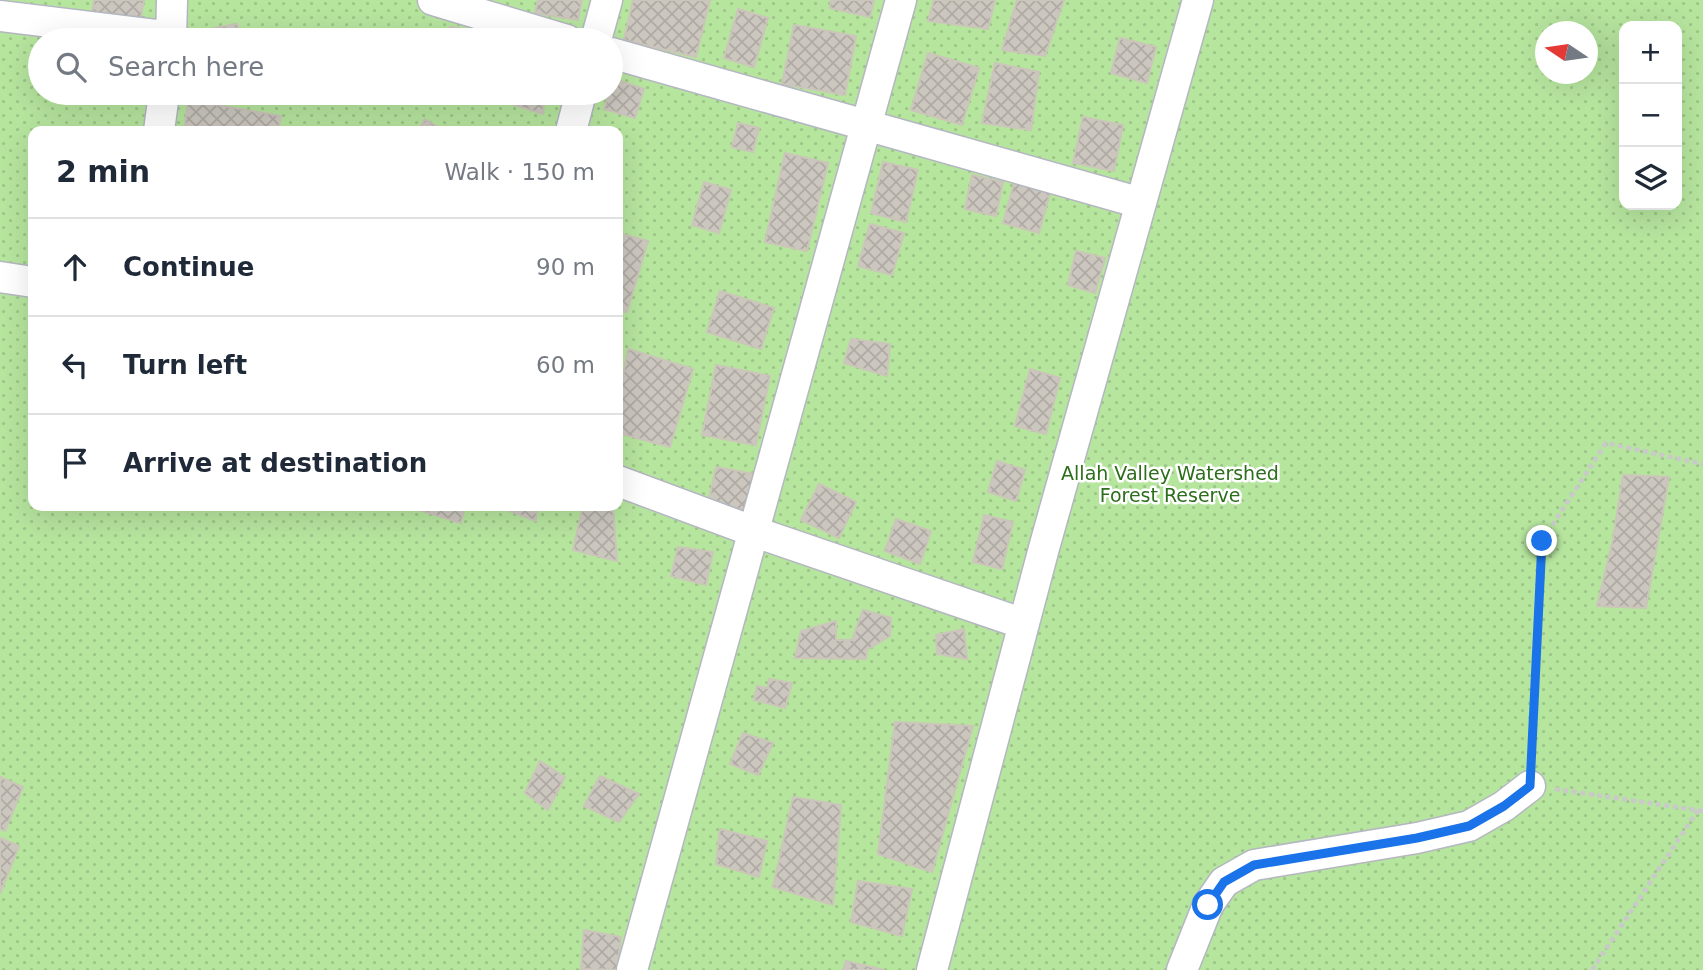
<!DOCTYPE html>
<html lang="en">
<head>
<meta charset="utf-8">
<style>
	:root { --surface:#fff; --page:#f2f2f3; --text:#1f2937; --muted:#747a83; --line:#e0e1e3 }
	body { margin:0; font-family:"DejaVu Sans",sans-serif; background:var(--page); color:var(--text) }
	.controls { position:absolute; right:21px; top:21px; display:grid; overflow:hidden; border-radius:14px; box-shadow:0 7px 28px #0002 }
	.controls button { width:63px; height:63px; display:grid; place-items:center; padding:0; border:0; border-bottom:2px solid var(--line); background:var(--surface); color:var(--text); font:35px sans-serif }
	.compass { position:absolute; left:1535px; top:21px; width:63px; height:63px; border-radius:50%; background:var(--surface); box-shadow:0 7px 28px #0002; rotate:283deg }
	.stop { position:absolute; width:21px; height:21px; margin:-16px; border:5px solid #1a73e8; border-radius:50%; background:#fff }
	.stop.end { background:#1a73e8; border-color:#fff; box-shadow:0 2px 7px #0008 }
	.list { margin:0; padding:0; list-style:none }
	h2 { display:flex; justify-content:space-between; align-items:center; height:91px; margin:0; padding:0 28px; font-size:30px }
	h2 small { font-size:23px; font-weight:400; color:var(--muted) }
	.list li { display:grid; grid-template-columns:46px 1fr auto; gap:21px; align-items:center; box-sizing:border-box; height:98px; padding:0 28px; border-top:2px solid var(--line) }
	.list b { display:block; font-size:26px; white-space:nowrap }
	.list em { font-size:23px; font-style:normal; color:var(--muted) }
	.icon { flex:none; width:38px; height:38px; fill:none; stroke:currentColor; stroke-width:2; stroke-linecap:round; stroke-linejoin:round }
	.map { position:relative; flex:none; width:1703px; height:970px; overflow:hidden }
	.search { position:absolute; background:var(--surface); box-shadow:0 7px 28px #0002; left:28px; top:28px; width:595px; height:77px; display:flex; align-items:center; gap:18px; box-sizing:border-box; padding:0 24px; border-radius:38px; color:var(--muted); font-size:26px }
	.panel { position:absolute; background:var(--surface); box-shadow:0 7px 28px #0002; left:28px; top:126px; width:595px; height:385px; border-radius:14px }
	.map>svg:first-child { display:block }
	.park { fill:url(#park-dots); fill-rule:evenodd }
	.building { fill:url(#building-cross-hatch); stroke:#cbc5ba; stroke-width:2 }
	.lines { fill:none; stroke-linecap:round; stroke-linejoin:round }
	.minor-casing { stroke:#b4b7c1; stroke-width:33 }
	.path { stroke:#c9c9c9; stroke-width:4.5; stroke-dasharray:5 3.5; stroke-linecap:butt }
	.minor { stroke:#fff; stroke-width:30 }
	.route { stroke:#1a73e8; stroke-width:9 }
	.labels { text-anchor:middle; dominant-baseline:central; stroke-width:5; stroke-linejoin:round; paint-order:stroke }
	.park-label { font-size:19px; fill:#2c6e1b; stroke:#fff }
</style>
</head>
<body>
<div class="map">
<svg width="1703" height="970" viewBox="0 0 1703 970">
	<defs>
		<pattern id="park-dots" width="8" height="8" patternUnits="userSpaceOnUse" patternTransform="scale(1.75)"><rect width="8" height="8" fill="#b6e59e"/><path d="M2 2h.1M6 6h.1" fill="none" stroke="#9dc588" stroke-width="1.8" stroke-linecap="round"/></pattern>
		<pattern id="building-cross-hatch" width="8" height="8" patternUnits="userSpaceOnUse" patternTransform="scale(1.75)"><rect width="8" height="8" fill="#cbc7bf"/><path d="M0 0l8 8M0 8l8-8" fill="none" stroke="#afaba4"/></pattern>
	</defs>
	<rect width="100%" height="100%" fill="#efe9e1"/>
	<path class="park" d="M0,0H1703V970H0ZM1624,26H1677V205H1624ZM1546,32H1588V74H1546ZM40,40H611V93H40ZM33,131H618V506H33Z"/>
	<path class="building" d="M94,0H144L140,22L92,14Z
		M538,0H582L578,20L535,13Z
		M633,0H710L696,57L624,40Z
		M831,0H874L870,17L830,8Z
		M934,0H995L988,29L928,21Z
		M1017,0H1064L1045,56L1002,50Z
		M738,9L768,18L754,67L724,58Z
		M237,24L242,40H196L198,31Z
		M794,25L856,36L845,95L782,84Z
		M451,27L479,31L476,40H432Z
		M1120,38L1156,47L1147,83L1111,73Z
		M928,53L979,68L962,125L911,110Z
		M995,63L1039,72L1031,130L982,123Z
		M614,79L644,89L635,118L604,109Z
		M490,93H545L543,114L489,97Z
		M188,100L281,116L278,131H184Z
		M1083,117L1123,125L1114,171L1073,163Z
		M425,119L444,131H418Z
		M738,123L759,128L753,152L732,147Z
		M785,153L828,163L807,251L765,242Z
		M883,162L918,170L906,222L871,213Z
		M972,175L1003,182L996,216L965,209Z
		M704,182L731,190L719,233L692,225Z
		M1014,183L1050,193L1039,233L1003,223Z
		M870,224L904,233L892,275L858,266Z
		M618,233L648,241L627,312L618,311Z
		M1076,251L1105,258L1095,293L1068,285Z
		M720,291L774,308L761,349L707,332Z
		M851,339L890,344L887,376L844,363Z
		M628,349L693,369L670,447L618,433V402Z
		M716,365L770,376L756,445L702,435Z
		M1030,369L1060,378L1046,434L1015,426Z
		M997,461L1025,470L1016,501L988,492Z
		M716,467L754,474L747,511L708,504Z
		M1623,475L1669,477L1646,608L1597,606L1613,539Z
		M819,484L856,502L839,538L801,520Z
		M413,506H465L461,523L412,508Z
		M505,506H537L536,521L504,509Z
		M583,506L613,507L617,561L573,550Z
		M984,515L1013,522L1002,569L973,562Z
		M896,519L931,531L920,564L885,551Z
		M678,547L713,552L706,585L671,576Z
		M863,610L891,618L890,636L867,650L866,659L795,658L801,631L836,621V640H852Z
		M964,629L967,659L937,654L936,635Z
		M769,679L792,683L785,708L754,700L757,686L768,688Z
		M895,722L973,726L932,872L878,854Z
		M743,733L773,743L758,775L730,764Z
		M540,761L565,777L548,810L525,793Z
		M600,776L639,794L619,822L584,806Z
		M0,777L23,787L5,831L0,829Z
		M793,797L841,805L833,905L773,887Z
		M720,829L767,841L759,877L716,864Z
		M0,838L19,846L0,894Z
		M858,881L912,889L902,936L851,922Z
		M584,930L621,937L617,970L581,969Z
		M846,961L884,970H843Z"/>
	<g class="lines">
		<defs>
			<path id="minor" d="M433,0L567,40
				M0,16L172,37
				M171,40L172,0
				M596,40L607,0
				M611,53L1141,203
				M159,131L164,93
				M571,131L581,93
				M0,277L33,282
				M618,481L755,532L1024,624
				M632,970L901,0
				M932,970L1044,548L1198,0
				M1182,970L1208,905L1224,882L1254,865L1417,838L1469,826L1504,806L1530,786"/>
		</defs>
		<use href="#minor" class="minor-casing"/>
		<path class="path" d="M1531,760L1542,541L1606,443L1703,464
			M1555,789L1703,811
			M1592,970L1698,810"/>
		<use href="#minor" class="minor"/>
	</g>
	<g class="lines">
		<path class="route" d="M1208,905L1224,882L1254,865L1417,838L1469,826L1504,806L1530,786L1542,541"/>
	</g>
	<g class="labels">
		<g class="park-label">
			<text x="1170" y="473">Allah Valley Watershed<tspan x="1170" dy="22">Forest Reserve</tspan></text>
		</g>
	</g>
</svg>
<div class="controls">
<button>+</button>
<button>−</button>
<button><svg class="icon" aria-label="layers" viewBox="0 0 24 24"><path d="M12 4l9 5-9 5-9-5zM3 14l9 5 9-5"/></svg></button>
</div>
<svg class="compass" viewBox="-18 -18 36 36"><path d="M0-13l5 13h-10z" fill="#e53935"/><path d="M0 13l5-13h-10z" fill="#747a83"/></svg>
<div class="stop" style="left:1208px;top:905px"></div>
<div class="stop end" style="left:1542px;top:541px"></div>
<div class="search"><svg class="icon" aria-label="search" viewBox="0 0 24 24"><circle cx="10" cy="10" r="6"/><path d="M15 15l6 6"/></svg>Search here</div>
<section class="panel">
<h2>2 min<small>Walk · 150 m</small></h2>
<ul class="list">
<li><svg class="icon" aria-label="ahead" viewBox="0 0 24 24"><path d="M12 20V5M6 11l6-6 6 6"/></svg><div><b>Continue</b></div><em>90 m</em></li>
<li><svg class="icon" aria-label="left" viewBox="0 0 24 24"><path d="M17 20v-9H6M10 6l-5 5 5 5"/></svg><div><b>Turn left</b></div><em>60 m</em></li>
<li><svg class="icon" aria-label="arrive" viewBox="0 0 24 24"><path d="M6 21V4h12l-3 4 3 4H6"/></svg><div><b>Arrive at destination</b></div></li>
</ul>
</section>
</div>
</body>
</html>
